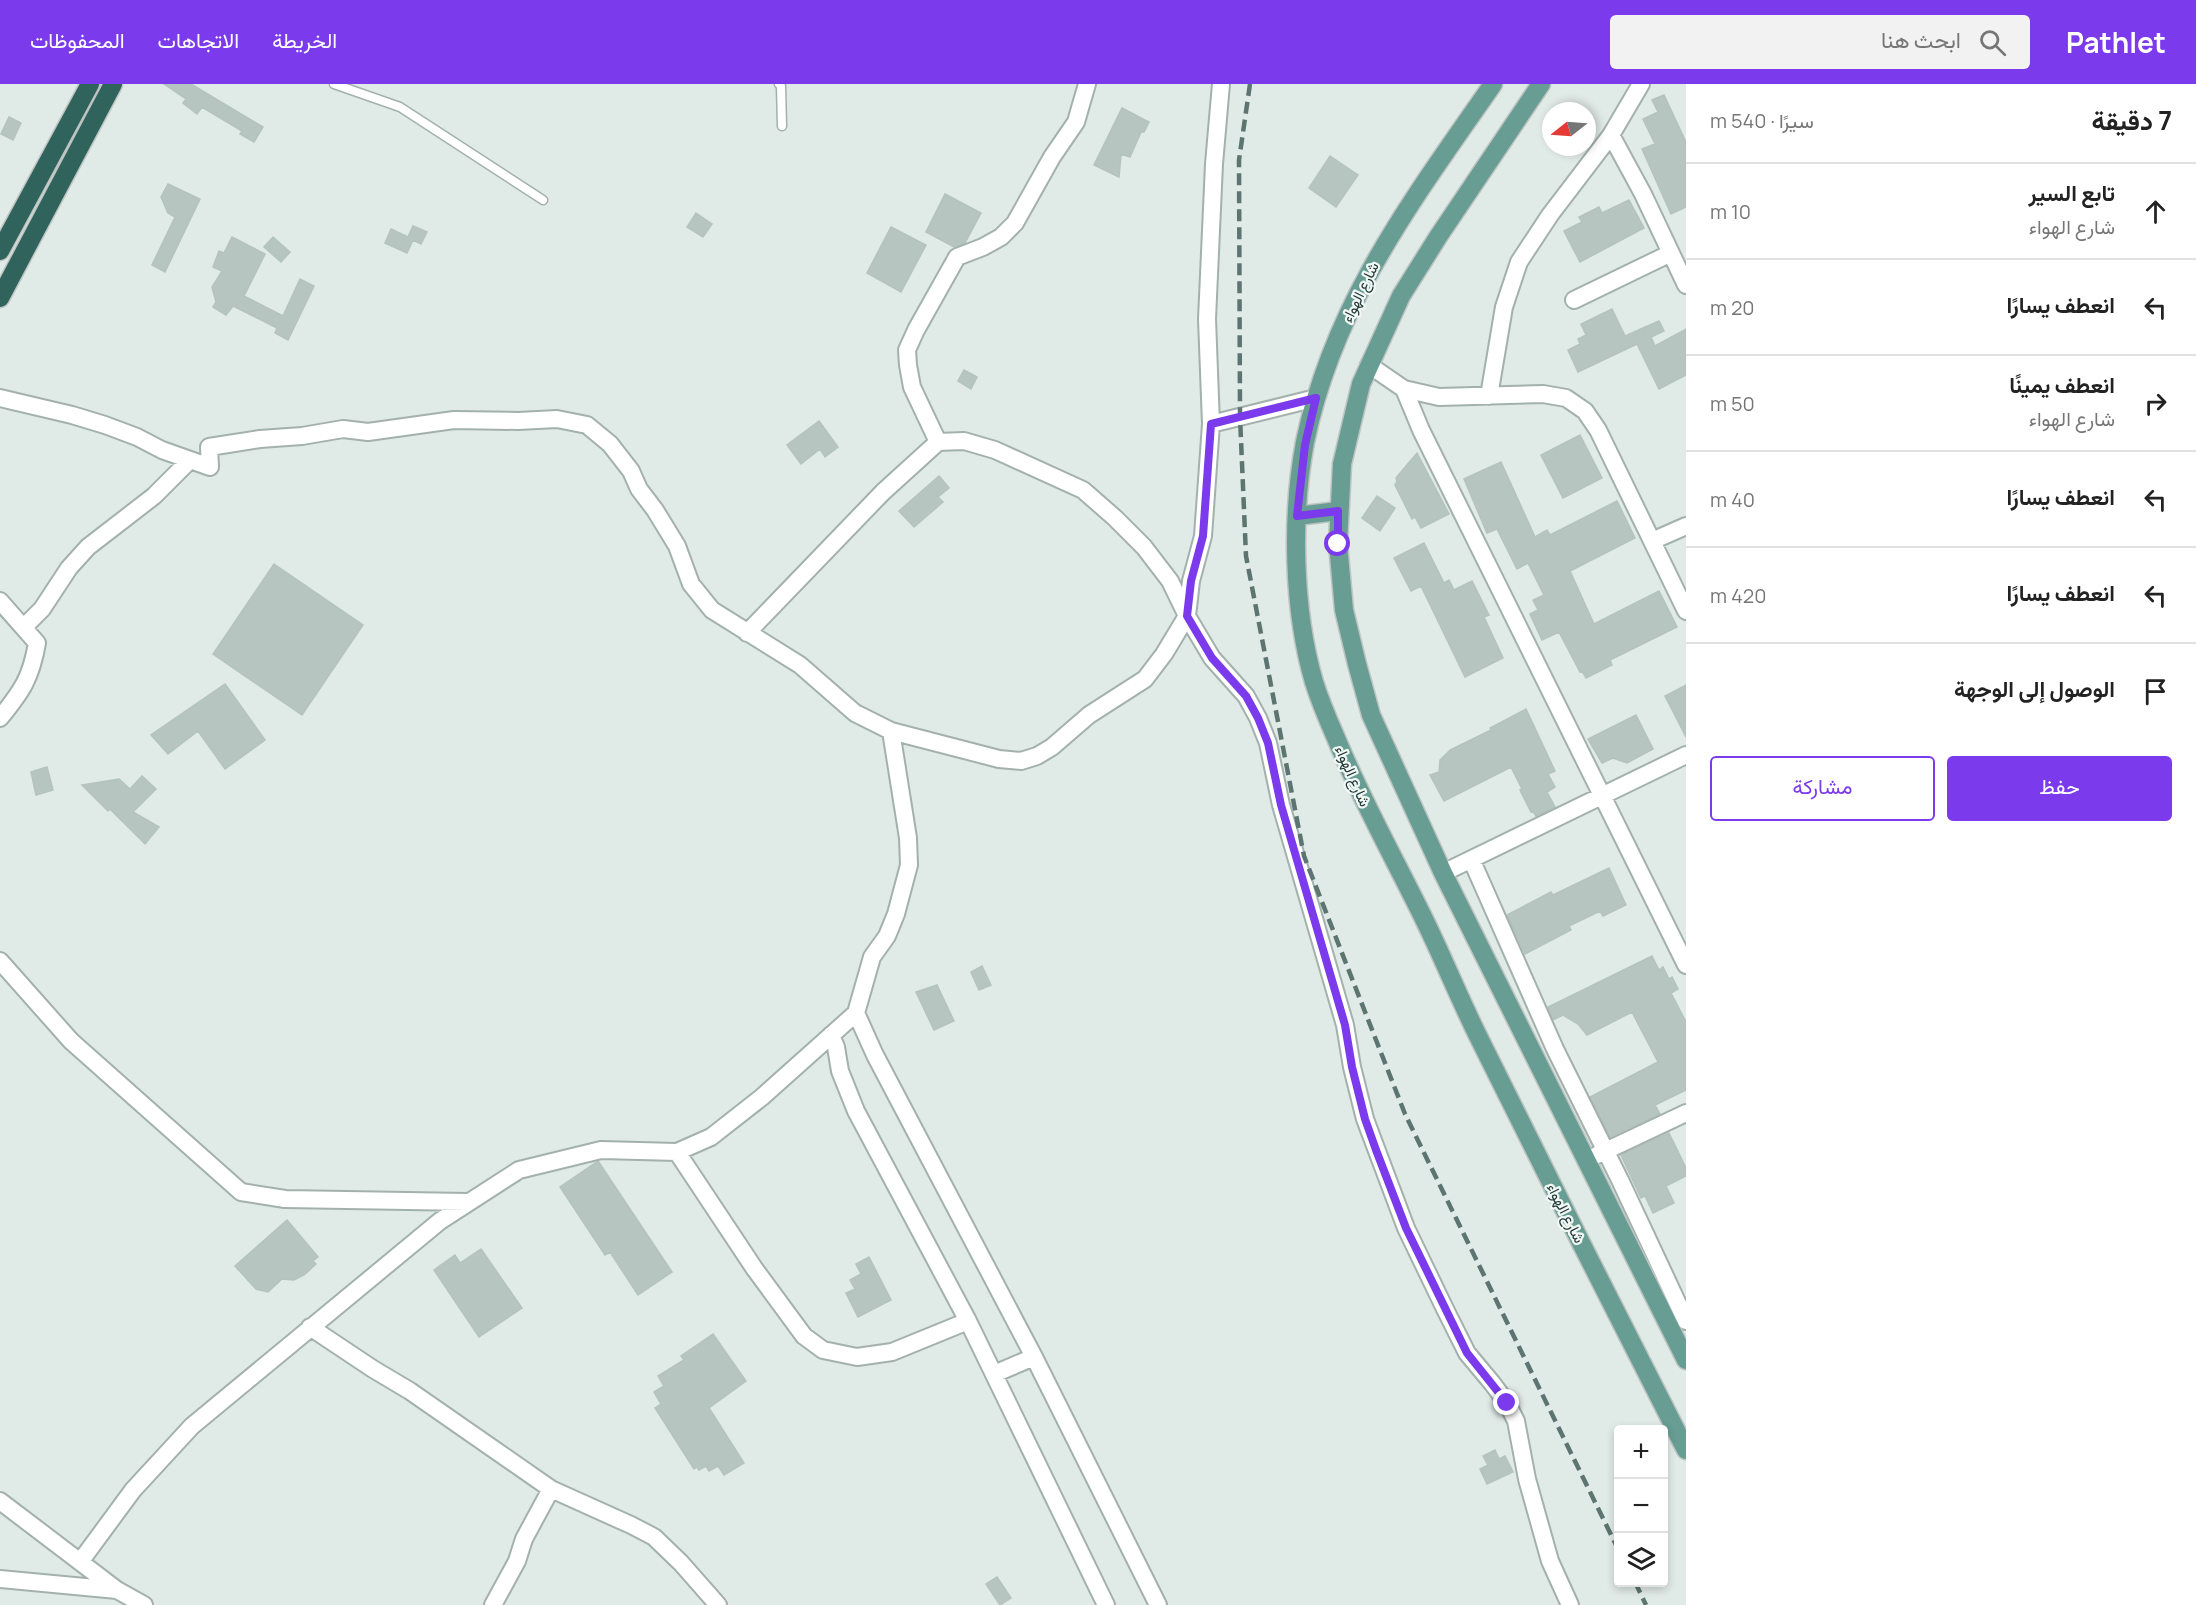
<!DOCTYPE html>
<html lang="ar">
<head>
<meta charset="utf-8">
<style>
	:root { --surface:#fff; --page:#f2f2f2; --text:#222; --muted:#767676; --line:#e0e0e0; --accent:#7c3aed }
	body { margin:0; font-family:Manrope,Vazirmatn,sans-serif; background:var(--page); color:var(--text); direction:rtl }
	.controls { position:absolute; right:18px; bottom:18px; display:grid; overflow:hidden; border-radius:6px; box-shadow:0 3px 9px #0003 }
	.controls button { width:54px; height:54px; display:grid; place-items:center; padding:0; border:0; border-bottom:2px solid var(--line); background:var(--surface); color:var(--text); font:30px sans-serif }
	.compass { position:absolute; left:1542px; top:18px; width:54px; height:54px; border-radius:50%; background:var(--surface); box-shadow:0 3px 9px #0003; rotate:253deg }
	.stop { position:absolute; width:18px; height:18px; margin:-14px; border:4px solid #7c3aed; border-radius:50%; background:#fff }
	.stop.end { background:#7c3aed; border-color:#fff; box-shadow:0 2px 6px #0008 }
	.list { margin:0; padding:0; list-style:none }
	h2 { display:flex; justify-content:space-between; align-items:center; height:78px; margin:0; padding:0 24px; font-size:26px }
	h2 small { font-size:20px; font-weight:400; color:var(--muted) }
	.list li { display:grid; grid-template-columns:39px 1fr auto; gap:18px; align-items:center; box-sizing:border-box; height:96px; padding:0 24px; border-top:2px solid var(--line) }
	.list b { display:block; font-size:22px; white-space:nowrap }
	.list p { margin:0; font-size:20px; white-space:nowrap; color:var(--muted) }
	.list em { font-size:20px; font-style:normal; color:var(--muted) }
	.actions { display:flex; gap:12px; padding:18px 24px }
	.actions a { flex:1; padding:14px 0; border:2px solid var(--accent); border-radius:6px; text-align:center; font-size:21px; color:var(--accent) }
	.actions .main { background:var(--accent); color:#fff }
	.icon { flex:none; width:33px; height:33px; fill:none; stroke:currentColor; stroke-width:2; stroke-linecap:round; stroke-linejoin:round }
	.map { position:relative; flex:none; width:1686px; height:1521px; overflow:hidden; direction:ltr }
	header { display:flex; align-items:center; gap:36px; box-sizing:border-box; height:84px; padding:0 30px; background:var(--accent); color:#fff }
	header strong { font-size:28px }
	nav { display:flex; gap:33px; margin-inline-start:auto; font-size:21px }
	.search { width:420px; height:54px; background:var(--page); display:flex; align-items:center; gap:15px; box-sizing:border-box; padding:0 21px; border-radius:6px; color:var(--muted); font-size:22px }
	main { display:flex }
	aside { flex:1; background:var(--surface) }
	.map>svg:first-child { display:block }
	.building { fill:#b6c5c0; stroke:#b3c3be; stroke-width:1.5 }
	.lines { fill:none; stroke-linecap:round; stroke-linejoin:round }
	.lane-casing { stroke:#a3b1ad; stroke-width:11 }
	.street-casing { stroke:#a3b1ad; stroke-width:20 }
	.primary-casing { stroke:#bdc4c2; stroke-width:21 }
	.highway-casing { stroke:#bdc4c2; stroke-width:21 }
	.lane { stroke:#fff; stroke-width:8 }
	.street { stroke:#fff; stroke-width:16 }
	.primary { stroke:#689d93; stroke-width:18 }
	.highway { stroke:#30635c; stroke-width:18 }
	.rail { stroke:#5c7570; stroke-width:4.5; stroke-dasharray:12 6; stroke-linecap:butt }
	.route { stroke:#7c3aed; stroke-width:8 }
	.labels { text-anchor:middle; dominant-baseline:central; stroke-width:4.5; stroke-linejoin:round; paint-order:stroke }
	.street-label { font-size:15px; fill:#223935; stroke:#f0f7f4 }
</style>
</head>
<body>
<header>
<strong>Pathlet</strong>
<div class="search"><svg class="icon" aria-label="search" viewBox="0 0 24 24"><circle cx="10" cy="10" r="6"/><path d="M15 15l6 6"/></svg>ابحث هنا</div>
<nav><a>الخريطة</a><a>الاتجاهات</a><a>المحفوظات</a></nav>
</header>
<main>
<aside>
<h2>7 دقيقة<small>سيرًا · 540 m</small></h2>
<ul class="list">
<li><svg class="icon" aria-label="ahead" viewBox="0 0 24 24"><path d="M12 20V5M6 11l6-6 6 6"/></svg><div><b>تابع السير</b><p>شارع الهواء</p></div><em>10 m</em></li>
<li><svg class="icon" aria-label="left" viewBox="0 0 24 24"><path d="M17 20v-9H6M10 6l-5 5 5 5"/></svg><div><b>انعطف يسارًا</b></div><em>20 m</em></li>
<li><svg class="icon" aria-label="right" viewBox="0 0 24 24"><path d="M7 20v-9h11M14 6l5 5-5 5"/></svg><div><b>انعطف يمينًا</b><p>شارع الهواء</p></div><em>50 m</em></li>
<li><svg class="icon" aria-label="left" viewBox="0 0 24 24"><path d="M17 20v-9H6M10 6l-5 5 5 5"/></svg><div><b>انعطف يسارًا</b></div><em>40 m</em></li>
<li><svg class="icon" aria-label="left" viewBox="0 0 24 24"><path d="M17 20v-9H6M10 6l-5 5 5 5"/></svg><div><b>انعطف يسارًا</b></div><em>420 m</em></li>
<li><svg class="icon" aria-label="arrive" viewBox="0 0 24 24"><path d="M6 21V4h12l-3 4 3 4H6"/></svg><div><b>الوصول إلى الوجهة</b></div></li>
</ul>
<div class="actions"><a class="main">حفظ</a><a>مشاركة</a></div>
</aside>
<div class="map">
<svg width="1686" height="1521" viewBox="0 0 1686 1521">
	<rect width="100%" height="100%" fill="#e0eae6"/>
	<path class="building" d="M164,0H191L263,43L254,58L240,50L242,47L202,23L197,30L183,19L186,15Z
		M1664,11L1686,58V123L1671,130L1642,65L1655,60L1643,35L1658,28L1652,16Z
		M1122,24L1149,38L1144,48H1141L1130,73L1121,70L1119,93L1094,81Z
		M9,33L21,39L13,56L1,50Z
		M1330,72L1358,91L1336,123L1309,104Z
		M168,100L200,115L165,188L152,181L175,133L168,129L161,113Z
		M945,110L981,129L965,159L954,163L926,148Z
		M1629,116L1644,144L1580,178L1564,147L1582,138L1579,133L1599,123L1602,129Z
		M696,129L712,140L703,153L687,143Z
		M413,142L427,148L421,160L413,156L407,169L385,159L391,145L408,153Z
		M891,143L926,161L901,208L867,189Z
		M232,153L265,170L244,212L283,232L300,195L314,202L288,256L275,249L277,244L233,222L226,231L213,223L216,218L212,203L222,187L213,183L219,167L224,169Z
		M273,153L290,168L281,178L264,163Z
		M1612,225L1625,252L1659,237L1664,247L1651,253L1655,262L1686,245V291L1659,305L1637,260L1578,288L1568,266L1580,260L1578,255L1586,251L1581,240Z
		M964,286L977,293L971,305L958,297Z
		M819,337L838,363L825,373L820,365L801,380L787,361Z
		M1580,351L1602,394L1563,414L1541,371Z
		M1417,369L1449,430L1421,444L1415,433L1412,435L1395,401L1397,397L1396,394Z
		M1501,378L1535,453L1547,446L1550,451L1617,417L1635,454L1570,487L1594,540L1659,507L1677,543L1610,576L1612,581L1586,594L1582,587L1580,588L1559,548L1542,556L1530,530L1538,526L1533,516L1544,511L1528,479L1517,485L1497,445L1487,449L1464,395Z
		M939,392L949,404L938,413L943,418L914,443L899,427Z
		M1377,412L1395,424L1380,447L1362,434Z
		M1424,459L1444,499L1449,496L1454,506L1472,497L1489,531L1484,533L1503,574L1465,593L1421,502L1411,507L1394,474Z
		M274,480L363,541L302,631L213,570Z
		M225,600L265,656L225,685L198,647L168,670L151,651Z
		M1686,601V653L1665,612Z
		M1526,625L1555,687L1548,690L1555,703L1547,708L1555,723L1536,732L1533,727L1531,728L1520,706L1522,705L1511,683L1444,717L1430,691L1439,688L1440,676L1450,666L1491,646L1490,644Z
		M1636,631L1653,665L1627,679L1613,674L1602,679L1588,655Z
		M47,683L53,706L36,711L31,688Z
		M142,692L156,705L133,728L159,743L145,760L110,725L108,727L82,701L119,695L130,705Z
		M1609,784L1626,821L1603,832L1600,827L1569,842L1571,846L1525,870L1507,831L1551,808L1553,811Z
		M1652,872L1659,886L1663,883L1669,895L1672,893L1678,905L1671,909L1686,938V1006L1655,1021L1660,1030L1610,1053L1590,1013L1658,978L1632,928L1587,951L1578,940L1563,931L1553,936L1548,923Z
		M982,882L991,901L979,906L971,888Z
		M937,901L954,937L934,946L916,908Z
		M1669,1049L1686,1084V1092L1666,1102L1674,1119L1653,1129L1645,1112L1641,1114L1621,1071Z
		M598,1077L672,1188L638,1211L610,1168L605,1171L560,1103Z
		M287,1136L318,1173L313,1177L316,1180L304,1191L294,1196L282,1195L268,1208L256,1205L235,1182Z
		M481,1165L522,1224L479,1253L434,1186L455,1171L460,1179Z
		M869,1173L891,1216L858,1233L846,1209L855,1205L850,1196L861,1190L856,1180Z
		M713,1250L746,1297L709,1324L744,1379L724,1391L718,1382L709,1387L706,1382L699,1386L697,1383L694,1385L655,1324L661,1320L654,1308L664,1302L658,1292L684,1276L681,1272Z
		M1495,1366L1499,1375L1505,1372L1513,1388L1487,1400L1480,1385L1488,1381L1483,1372Z
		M997,1493L1011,1514L1000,1521L986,1500Z"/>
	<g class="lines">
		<defs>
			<path id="lane" d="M334,0L400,23L543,116
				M779,0L781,2L782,42"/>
			<path id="street" d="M1611,51L1643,110L1686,201
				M1574,216L1671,169
				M1369,281L1404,305L1439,313L1543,310L1566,314L1585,327L1598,346L1686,527
				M1404,305L1421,346L1686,881
				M1489,312L1504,223L1519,178L1550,131L1611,51L1641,0
				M0,314L72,331L105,341L137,353L162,366L210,383L209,363L260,355L302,352L343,345L368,348L454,336L518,337L557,335L587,341L610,360L631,387L639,405L655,426L677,462L691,500L712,526L800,581L855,629L891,647L999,675L1021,677L1037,672L1052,663L1089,631L1145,595L1164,570L1187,532L1191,497L1203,452L1211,340L1207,235L1214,80L1221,0
				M1211,340L1316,314
				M938,358L912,303L908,281L907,266L916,246L957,173L983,163L1001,153L1015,139L1052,73L1076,38L1087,0
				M1652,457L1686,442
				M0,517L37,559C31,594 22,607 0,634
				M24,543L42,525L69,484L88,463L154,412L190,376
				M747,549L883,408L938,358L964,357L995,366L1083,406L1115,434L1144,463L1170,497L1187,532L1212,574L1246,612L1258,634L1268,659L1281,721L1345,941L1352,983L1365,1035L1406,1144L1445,1225L1467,1269L1492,1299L1507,1319L1516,1337L1527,1395L1550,1477L1570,1521
				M1472,777L1555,965L1620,1096L1686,1237
				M1443,789L1686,671
				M0,877L71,957L241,1108L285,1115L468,1118
				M856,929L875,971L1034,1273L1158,1521
				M831,951L836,963L840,987L856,1027L968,1237L1106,1521
				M677,1068L754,1184L804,1252L823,1266L857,1273L892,1268L968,1237
				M1597,1071L1686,1029
				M310,1243L373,1285L410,1307L551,1405L631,1441L654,1453L681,1479L718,1521
				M994,1290L1034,1273
				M0,1417L117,1506
				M80,1478L133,1406L192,1342L440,1137L519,1086L601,1066L677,1068L711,1053L762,1013L856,929L872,873L887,852L896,830L909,781L908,754L891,647
				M0,1495L117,1506L144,1521
				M493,1521L517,1477L524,1455L551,1405"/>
			<path id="primary" d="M1493,0C1414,114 1334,218 1305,358C1291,432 1293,526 1314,598C1320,617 1328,636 1336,654C1361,715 1393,772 1422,831C1442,871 1459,914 1479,954C1547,1092 1616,1229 1686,1366
				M1541,0L1438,153L1401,212L1361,300L1342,380L1338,460L1344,526L1357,580L1371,631L1402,699L1443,789L1686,1276
				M1297,432L1338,427"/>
			<path id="highway" d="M0,167L90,0
				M0,214L113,0"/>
		</defs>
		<use href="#lane" class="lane-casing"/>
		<use href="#street" class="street-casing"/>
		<use href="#primary" class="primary-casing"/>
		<use href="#highway" class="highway-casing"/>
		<use href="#lane" class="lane"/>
		<use href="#street" class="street"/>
		<use href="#primary" class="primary"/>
		<use href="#highway" class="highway"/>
		<path class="rail" d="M1250,0L1239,76L1240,333L1246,472L1304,772L1405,1030L1618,1465
			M1635,1498L1646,1521"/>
	</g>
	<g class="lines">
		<path class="route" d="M1338,460V427L1297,432L1305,361L1316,314L1211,340L1203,452L1191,497L1187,532L1212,574L1246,612L1258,634L1268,659L1281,721L1345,941L1352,983L1365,1035L1376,1066L1406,1144L1467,1269L1507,1319"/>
	</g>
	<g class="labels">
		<g class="street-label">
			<text transform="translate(1360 208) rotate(-64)">شارع الهواء</text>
			<text transform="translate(1353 692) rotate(66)">شارع الهواء</text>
			<text transform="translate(1566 1129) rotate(63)">شارع الهواء</text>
		</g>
	</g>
</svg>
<div class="controls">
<button>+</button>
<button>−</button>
<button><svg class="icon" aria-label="layers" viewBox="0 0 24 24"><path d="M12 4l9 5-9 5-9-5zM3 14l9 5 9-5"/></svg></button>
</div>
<svg class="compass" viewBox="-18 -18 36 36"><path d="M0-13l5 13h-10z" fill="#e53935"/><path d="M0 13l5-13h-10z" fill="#767676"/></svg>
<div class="stop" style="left:1338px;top:460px"></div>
<div class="stop end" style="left:1507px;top:1319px"></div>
</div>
</main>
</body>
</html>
